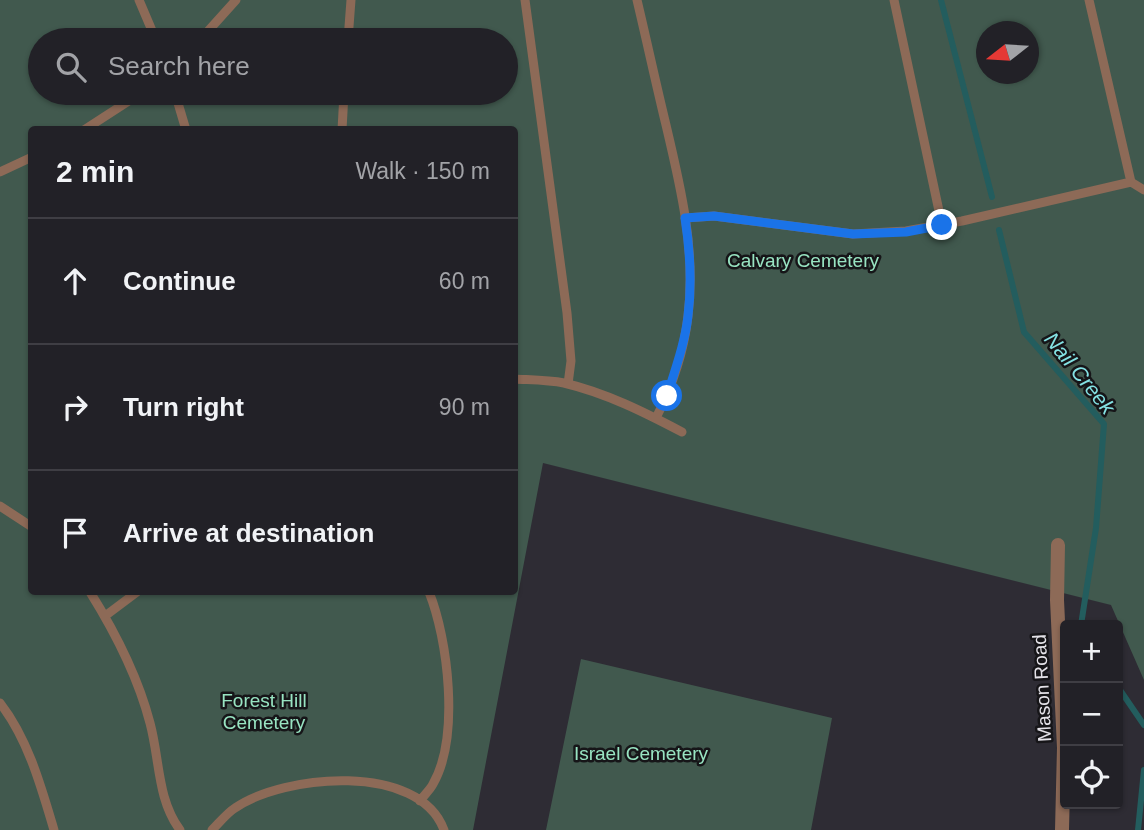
<!DOCTYPE html>
<html lang="en">
<head>
<meta charset="utf-8">
<style>
	:root { --surface:#222127; --page:#2e2e33; --text:#f1f3f6; --muted:#a2a3a7; --line:#3f3e44 }
	body { margin:0; font-family:Helvetica,sans-serif; background:var(--page); color:var(--text) }
	.controls { position:absolute; right:21px; bottom:21px; display:grid; overflow:hidden; border-radius:7px; box-shadow:0 2px 5px #0004 }
	.controls button { width:63px; height:63px; display:grid; place-items:center; padding:0; border:0; border-bottom:2px solid var(--line); background:var(--surface); color:var(--text); font:35px sans-serif }
	.compass { position:absolute; left:976px; top:21px; width:63px; height:63px; border-radius:50%; background:var(--surface); box-shadow:0 2px 5px #0004; rotate:253deg }
	.stop { position:absolute; width:21px; height:21px; margin:-16px; border:5px solid #1a73e8; border-radius:50%; background:#fff }
	.stop.end { background:#1a73e8; border-color:#fff; box-shadow:0 2px 7px #0008 }
	.list { margin:0; padding:0; list-style:none }
	h2 { display:flex; justify-content:space-between; align-items:center; height:91px; margin:0; padding:0 28px; font-size:30px }
	h2 small { font-size:23px; font-weight:400; color:var(--muted) }
	.list li { display:grid; grid-template-columns:46px 1fr auto; gap:21px; align-items:center; box-sizing:border-box; height:126px; padding:0 28px; border-top:2px solid var(--line) }
	.list b { display:block; font-size:26px; white-space:nowrap }
	.list em { font-size:23px; font-style:normal; color:var(--muted) }
	.icon { flex:none; width:38px; height:38px; fill:none; stroke:currentColor; stroke-width:2; stroke-linecap:round; stroke-linejoin:round }
	.map { position:relative; flex:none; width:1144px; height:830px; overflow:hidden }
	.search { position:absolute; background:var(--surface); box-shadow:0 2px 5px #0004; left:28px; top:28px; width:490px; height:77px; display:flex; align-items:center; gap:18px; box-sizing:border-box; padding:0 24px; border-radius:38px; color:var(--muted); font-size:26px }
	.panel { position:absolute; background:var(--surface); box-shadow:0 2px 5px #0004; left:28px; top:126px; width:490px; height:469px; border-radius:7px }
	.map>svg:first-child { display:block }
	.green { fill:#41594e; fill-rule:evenodd }
	.lines { fill:none; stroke-linecap:round; stroke-linejoin:round }
	.stream { stroke:#235d5e; stroke-width:6 }
	.lane { stroke:#8d6a57; stroke-width:9 }
	.street { stroke:#8d6a57; stroke-width:14 }
	.route { stroke:#1a73e8; stroke-width:9 }
	.labels { text-anchor:middle; dominant-baseline:central; stroke-width:5; stroke-linejoin:round; paint-order:stroke }
	.park-label { font-size:19px; fill:#98e4c2; stroke:#161518 }
	.street-label { font-size:19px; fill:#e4e2e8; stroke:#161518 }
	.water-label { font-size:21px; font-style:italic; fill:#84e2e4; stroke:#161518 }
</style>
</head>
<body>
<div class="map">
<svg width="1144" height="830" viewBox="0 0 1144 830">
	<rect width="100%" height="100%" fill="#2e2c34"/>
	<path class="green" d="M0,0H1144V680L1111,605L543,463L473,830H0ZM986,32H1028V74H986ZM40,40H506V93H40ZM32,130H514V592H32Z
		M581,659L832,718L811,830H546Z"/>
	<g class="lines">
		<path class="stream" d="M941,0L992,197
			M999,230L1024,332L1104,424L1096,528L1081,625
			M1118,687L1144,725
			M1138,830L1144,770"/>
		<path class="lane" d="M139,0L156,40
			M525,0L567,313L571,361L568,384
			M637,0C647,42 656,84 666,125C681,188 696,251 688,316C684,351 672,387 656,418
			M894,0L942,225
			M1089,0L1131,182L1144,190
			M200,40L236,0
			M348,40L351,0
			M175,93L186,130
			M84,130L141,93
			M342,130L344,93
			M0,172L32,157
			M685,218L714,216L853,234L906,231L962,221L1131,182
			M514,379C531,380 548,380 564,383C606,393 644,412 682,432
			M0,506L32,527
			M90,592C115,632 138,677 150,723C160,760 157,799 180,830
			M105,616L137,592
			M0,703C28,739 41,786 54,830
			M420,801C424,795 430,790 433,784C460,737 448,639 429,592
			M212,830C219,823 227,813 235,808C284,774 419,762 444,830"/>
		<path class="street" d="M1058,545L1057,600L1064,748L1062,830"/>
	</g>
	<g class="lines">
		<path class="route" d="M667,396C675,370 685,343 688,316C692,284 690,250 685,218L714,216L853,234L906,232L942,225"/>
	</g>
	<g class="labels">
		<g class="park-label">
			<text x="803" y="260">Calvary Cemetery</text>
			<text x="264" y="700">Forest Hill<tspan x="264" dy="22">Cemetery</tspan></text>
			<text x="641" y="753">Israel Cemetery</text>
		</g>
		<g class="street-label">
			<text transform="translate(1042 688) rotate(-93)">Mason Road</text>
		</g>
		<g class="water-label">
			<text transform="translate(1080 373) rotate(51)">Nail Creek</text>
		</g>
	</g>
</svg>
<div class="controls">
<button>+</button>
<button>−</button>
<button><svg class="icon" aria-label="locate" viewBox="0 0 24 24"><circle cx="12" cy="12" r="6"/><path d="M12 2v4M12 18v4M2 12h4M18 12h4"/></svg></button>
</div>
<svg class="compass" viewBox="-18 -18 36 36"><path d="M0-13l5 13h-10z" fill="#e53935"/><path d="M0 13l5-13h-10z" fill="#a2a3a7"/></svg>
<div class="stop" style="left:667px;top:396px"></div>
<div class="stop end" style="left:942px;top:225px"></div>
<div class="search"><svg class="icon" aria-label="search" viewBox="0 0 24 24"><circle cx="10" cy="10" r="6"/><path d="M15 15l6 6"/></svg>Search here</div>
<section class="panel">
<h2>2 min<small>Walk · 150 m</small></h2>
<ul class="list">
<li><svg class="icon" aria-label="ahead" viewBox="0 0 24 24"><path d="M12 20V5M6 11l6-6 6 6"/></svg><div><b>Continue</b></div><em>60 m</em></li>
<li><svg class="icon" aria-label="right" viewBox="0 0 24 24"><path d="M7 20v-9h11M14 6l5 5-5 5"/></svg><div><b>Turn right</b></div><em>90 m</em></li>
<li><svg class="icon" aria-label="arrive" viewBox="0 0 24 24"><path d="M6 21V4h12l-3 4 3 4H6"/></svg><div><b>Arrive at destination</b></div></li>
</ul>
</section>
</div>
</body>
</html>
